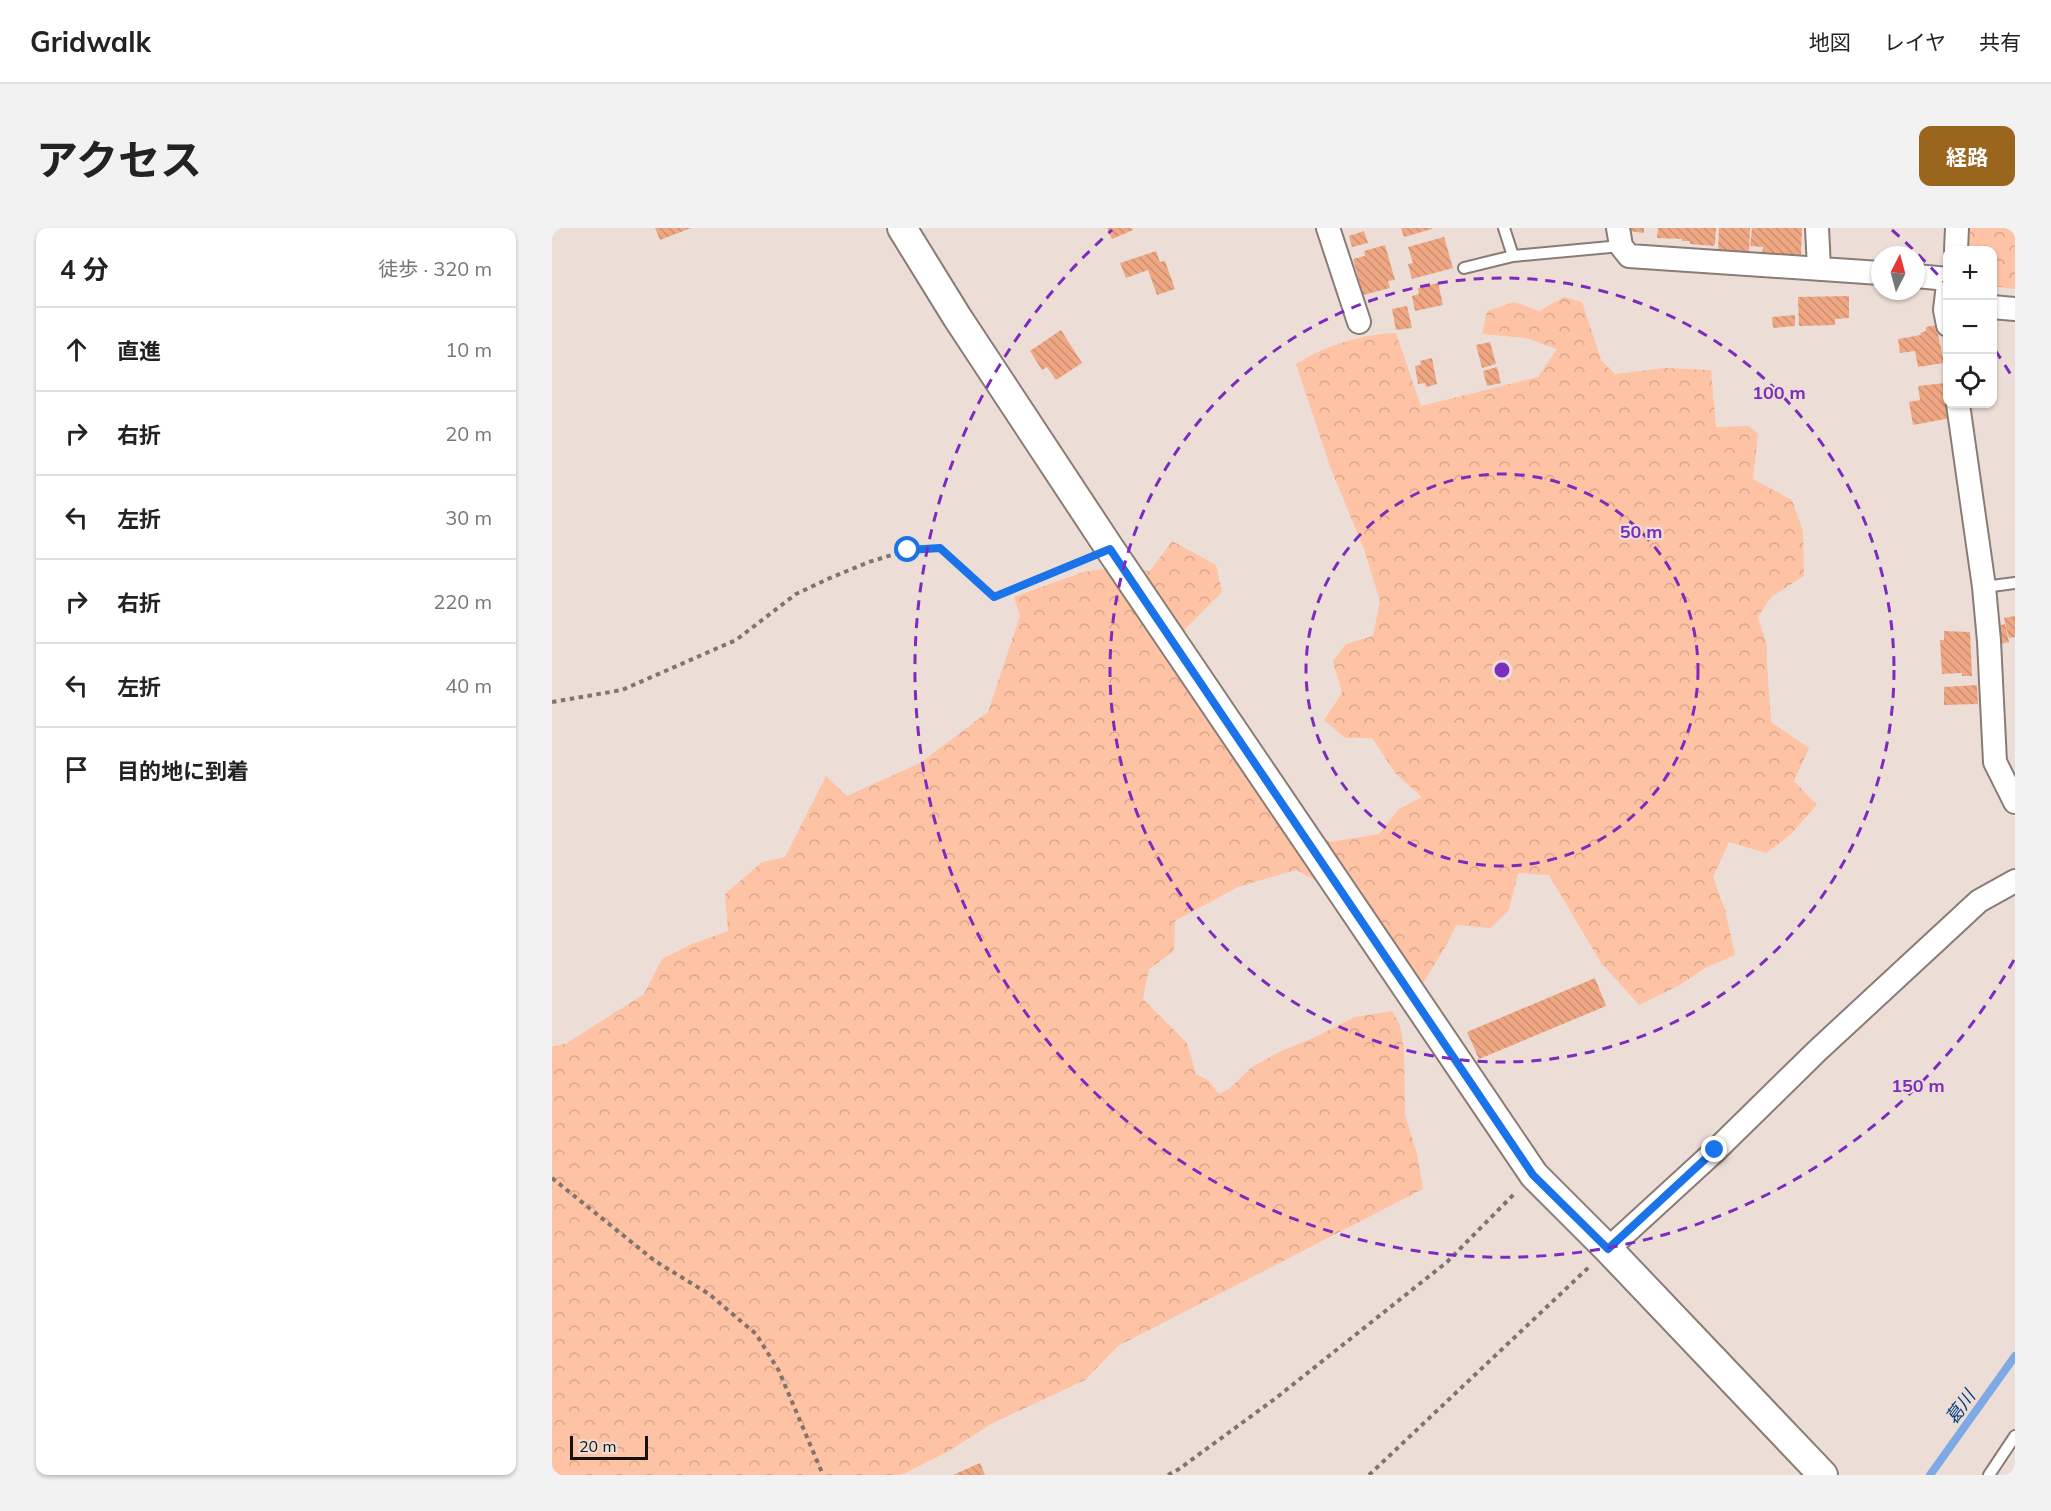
<!DOCTYPE html>
<html lang="ja">
<head>
<meta charset="utf-8">
<style>
	:root { --surface:#fff; --page:#f2f2f2; --text:#222; --muted:#767676; --line:#e0e0e0; --accent:#9a651d }
	body { margin:0; font-family:Mulish,"Noto Sans JP",sans-serif; background:var(--page); color:var(--text) }
	.controls { position:absolute; right:18px; top:18px; display:grid; overflow:hidden; border-radius:12px; box-shadow:0 2px 4px #0004 }
	.controls button { width:54px; height:54px; display:grid; place-items:center; padding:0; border:0; border-bottom:2px solid var(--line); background:var(--surface); color:var(--text); font:30px sans-serif }
	.compass { position:absolute; left:1319px; top:18px; width:54px; height:54px; border-radius:50%; background:var(--surface); box-shadow:0 2px 4px #0004; rotate:6deg }
	.scale { position:absolute; left:18px; bottom:15px; width:78px; box-sizing:border-box; padding-left:6px; border:3px solid #16110f; border-top:0; font-size:16px; line-height:21px; white-space:nowrap; color:#16110f; -webkit-text-stroke:4px #ecded7; paint-order:stroke }
	.stop { position:absolute; width:18px; height:18px; margin:-14px; border:4px solid #1a73e8; border-radius:50%; background:#fff }
	.stop.end { background:#1a73e8; border-color:#fff; box-shadow:0 2px 6px #0008 }
	.list { margin:0; padding:0; list-style:none }
	h2 { display:flex; justify-content:space-between; align-items:center; height:78px; margin:0; padding:0 24px; font-size:26px }
	h2 small { font-size:20px; font-weight:400; color:var(--muted) }
	.list li { display:grid; grid-template-columns:39px 1fr auto; gap:18px; align-items:center; box-sizing:border-box; height:84px; padding:0 24px; border-top:2px solid var(--line) }
	.list b { display:block; font-size:22px; white-space:nowrap }
	.list em { font-size:20px; font-style:normal; color:var(--muted) }
	.icon { flex:none; width:33px; height:33px; fill:none; stroke:currentColor; stroke-width:2; stroke-linecap:round; stroke-linejoin:round }
	.map { position:relative; flex:none; width:1463px; height:1247px; overflow:hidden; border-radius:12px }
	header { display:flex; align-items:center; gap:36px; box-sizing:border-box; height:84px; padding:0 30px; background:var(--surface); border-bottom:2px solid var(--line) }
	header strong { font-size:28px }
	nav { display:flex; gap:33px; margin-inline-start:auto; font-size:21px }
	.intro { display:flex; align-items:center; justify-content:space-between; box-sizing:border-box; height:144px; padding:0 36px }
	h1 { margin:0; font-size:42px }
	.button { padding:15px 27px; border-radius:12px; background:var(--accent); color:#fff; font-size:21px; font-weight:700 }
	main { display:flex; gap:36px; padding:0 36px }
	aside { flex:1; background:var(--surface); border-radius:12px; box-shadow:0 2px 4px #0004 }
	.map>svg:first-child { display:block }
	.forest { fill:url(#forest-crowns) }
	.lines { fill:none; stroke-linecap:round; stroke-linejoin:round }
	.stream { stroke:#7ea9e4; stroke-width:8 }
	.building { fill:url(#building-back-hatch) }
	.service-casing { stroke:#897c76; stroke-width:14 }
	.minor-casing { stroke:#897c76; stroke-width:26 }
	.tertiary-casing { stroke:#897c76; stroke-width:32 }
	.path { stroke:#7e7470; stroke-width:4; stroke-dasharray:4.5 4.5; stroke-linecap:butt }
	.service { stroke:#fff; stroke-width:10 }
	.minor { stroke:#fff; stroke-width:22 }
	.tertiary { stroke:#fff; stroke-width:28 }
	.route { stroke:#1a73e8; stroke-width:8 }
	.ring { fill:none; stroke:#7b2cbf; stroke-width:3; stroke-dasharray:10 8 }
	.labels { text-anchor:middle; dominant-baseline:central; stroke-width:4.5; stroke-linejoin:round; paint-order:stroke }
	.water-label { font-size:18px; font-style:italic; fill:#003c81; stroke:#ecded7 }
	.centre { fill:#7b2cbf; stroke:#ecded7; stroke-width:3 }
	.ring-label { font-size:18px; text-anchor:middle; font-weight:bold; fill:#7b2cbf; stroke:#ecded7; stroke-width:4.5; stroke-linejoin:round; paint-order:stroke }
</style>
</head>
<body>
<header>
<strong>Gridwalk</strong>
<nav><a>地図</a><a>レイヤ</a><a>共有</a></nav>
</header>
<div class="intro"><h1>アクセス</h1><a class="button">経路</a></div>
<main>
<aside>
<h2>4 分<small>徒歩 · 320 m</small></h2>
<ul class="list">
<li><svg class="icon" aria-label="ahead" viewBox="0 0 24 24"><path d="M12 20V5M6 11l6-6 6 6"/></svg><div><b>直進</b></div><em>10 m</em></li>
<li><svg class="icon" aria-label="right" viewBox="0 0 24 24"><path d="M7 20v-9h11M14 6l5 5-5 5"/></svg><div><b>右折</b></div><em>20 m</em></li>
<li><svg class="icon" aria-label="left" viewBox="0 0 24 24"><path d="M17 20v-9H6M10 6l-5 5 5 5"/></svg><div><b>左折</b></div><em>30 m</em></li>
<li><svg class="icon" aria-label="right" viewBox="0 0 24 24"><path d="M7 20v-9h11M14 6l5 5-5 5"/></svg><div><b>右折</b></div><em>220 m</em></li>
<li><svg class="icon" aria-label="left" viewBox="0 0 24 24"><path d="M17 20v-9H6M10 6l-5 5 5 5"/></svg><div><b>左折</b></div><em>40 m</em></li>
<li><svg class="icon" aria-label="arrive" viewBox="0 0 24 24"><path d="M6 21V4h12l-3 4 3 4H6"/></svg><div><b>目的地に到着</b></div></li>
</ul>
</aside>
<div class="map">
<svg width="1463" height="1247" viewBox="0 0 1463 1247">
	<defs>
		<pattern id="forest-crowns" width="20" height="18" patternUnits="userSpaceOnUse" patternTransform="scale(1.5)"><rect width="20" height="18" fill="#fec2a4"/><path d="M2 6a3 3 0 1 1 6 0M12 15a3 3 0 1 1 6 0" fill="none" stroke="#d9a68c"/></pattern>
		<pattern id="building-back-hatch" width="6" height="6" patternUnits="userSpaceOnUse" patternTransform="scale(1.5)"><rect width="6" height="6" fill="#efa783"/><path d="M-1 5l2 2M0 0l6 6M5-1l2 2" fill="none" stroke="#cc8f70"/></pattern>
	</defs>
	<rect width="100%" height="100%" fill="#ecded7"/>
	<path class="forest" d="M1416,0H1463V61L1441,58L1440,22H1413Z
		M1012,69L1030,74L1049,132L1063,146L1113,140L1159,142L1164,199L1197,198L1206,206L1201,251L1240,272L1251,303L1252,348L1219,369L1206,389L1215,418V435L1219,494L1257,520L1242,553L1265,577L1238,607L1214,625L1177,614L1161,649L1173,682L1183,727L1153,740L1128,757L1087,777L1049,735L997,647L966,645L957,682L939,700L904,697L895,716L870,757L843,756L820,734L806,703L768,655L744,642L686,659L623,693L622,723L597,741L591,771L635,815L644,846L657,853L667,866L677,861L700,839L729,823L759,811L803,789L840,783L848,797L852,821L853,887L865,926L871,961L566,1118L533,1152L441,1195L395,1224L349,1247H0V819L15,815L92,766L110,731L140,716L176,703L173,666L210,634L233,629L274,548L295,568L368,535L436,484L468,388L462,369L531,344L552,341L598,343L620,313L664,337L670,364L633,401L621,441L666,498L714,573L778,614L827,606L847,581L870,569L844,546L820,510H793L772,492L790,465L781,433L794,416L821,408L828,373L812,321L779,241L744,136C773,118 809,106 844,105L869,178L986,149L1005,121L974,110L930,106L935,83L962,74L987,83Z"/>
	<g class="lines">
		<path class="stream" d="M1378,1247L1463,1128"/>
	</g>
	<path class="building" d="M103,0H139L108,12Z
		M555,0H580L581,2L560,11Z
		M849,0H880V1L852,9Z
		M1076,0H1092V5L1076,3Z
		M1106,0H1164L1163,16L1161,18L1138,16V13H1130V11L1105,10Z
		M1167,0H1198L1197,24L1166,23Z
		M1200,0H1250L1249,27L1210,25L1211,19L1198,18Z
		M812,3L816,15L800,19L797,8Z
		M892,9L901,40L860,51L856,36L861,35L856,19Z
		M833,17L843,52L836,53L838,60L811,67L801,31L813,28L812,23Z
		M604,23L608,34L613,33L623,61L605,67L596,42L574,50L568,35Z
		M886,55L891,77L863,83L860,68L867,66L866,60Z
		M1297,68V90L1283,91V97L1247,98L1246,69Z
		M855,78L860,100L844,102L840,81Z
		M1243,87V98L1221,100L1220,89Z
		M1384,97L1392,135L1366,139L1363,123L1348,125L1346,111L1369,107L1368,105L1374,103V99Z
		M509,102L530,135L504,152L495,139L490,142L478,123Z
		M938,114L944,136L930,140L924,117Z
		M880,130L885,156L874,159L873,155L866,156L863,138L869,137L868,133Z
		M945,139L949,155L935,158L931,143Z
		M1393,155L1399,190L1361,197L1357,174L1368,172L1366,158Z
		M1463,388V409L1457,410L1452,390Z
		M1453,396L1457,414L1448,416L1444,398Z
		M1392,403L1418,404L1420,448H1410V445L1390,446L1388,412H1392Z
		M1425,457L1426,476L1392,477V459Z
		M1043,750L1054,778L927,831L915,804Z
		M428,1235L433,1247H401Z"/>
	<g class="lines">
		<defs>
			<path id="service" d="M952,0L961,28
				M912,40L961,28L1069,18
				M1432,359L1463,355
				M1437,1247L1463,1208"/>
			<path id="minor" d="M776,0L807,94
				M1066,0L1069,18L1077,28L1328,45
				M1265,0L1267,40
				M1404,22L1405,0
				M1364,48L1396,51
				M1396,56L1393,82L1396,97
				M1440,79L1463,81
				M1406,176L1432,359L1437,413L1443,534L1463,574
				M1056,1021L1163,923L1265,823L1427,673L1463,653"/>
			<path id="tertiary" d="M350,0L405,89L558,321L982,947L1056,1021L1271,1247"/>
		</defs>
		<use href="#service" class="service-casing"/>
		<use href="#minor" class="minor-casing"/>
		<use href="#tertiary" class="tertiary-casing"/>
		<path class="path" d="M0,474L70,462L184,412L244,366L278,350L317,334L356,322L388,320L442,369L532,331
			M0,950L103,1033L157,1066L204,1106L227,1143L271,1247
			M616,1247L627,1241L724,1170L895,1034L964,964
			M817,1247L1037,1039"/>
		<use href="#service" class="service"/>
		<use href="#minor" class="minor"/>
		<use href="#tertiary" class="tertiary"/>
	</g>
	<g class="lines">
		<path class="route" d="M356,322L388,320L442,369L558,321L981,947L1056,1021L1163,922"/>
	</g>
	<g class="ring">
		<circle cx="950" cy="442" r="196"/>
		<circle cx="950" cy="442" r="392"/>
		<path d="M1462 732A588 588 0 1 1 560 2M1340 2A588 588 0 0 1 1394 56M1443 122A588 588 0 0 1 1462 152"/>
	</g>
	<g class="labels">
		<g class="water-label">
			<text transform="translate(1408 1179) rotate(-54)">葛川</text>
		</g>
	</g>
	<circle cx="950" cy="442" r="9" class="centre"/>
	<g class="ring-label">
		<text x="1227" y="171">100 m</text>
		<text x="1089" y="310">50 m</text>
		<text x="1366" y="864">150 m</text>
	</g>
</svg>
<div class="controls">
<button>+</button>
<button>−</button>
<button><svg class="icon" aria-label="locate" viewBox="0 0 24 24"><circle cx="12" cy="12" r="6"/><path d="M12 2v4M12 18v4M2 12h4M18 12h4"/></svg></button>
</div>
<svg class="compass" viewBox="-18 -18 36 36"><path d="M0-13l5 13h-10z" fill="#e53935"/><path d="M0 13l5-13h-10z" fill="#767676"/></svg>
<div class="scale">20 m</div>
<div class="stop" style="left:356px;top:322px"></div>
<div class="stop end" style="left:1163px;top:922px"></div>
</div>
</main>
</body>
</html>
